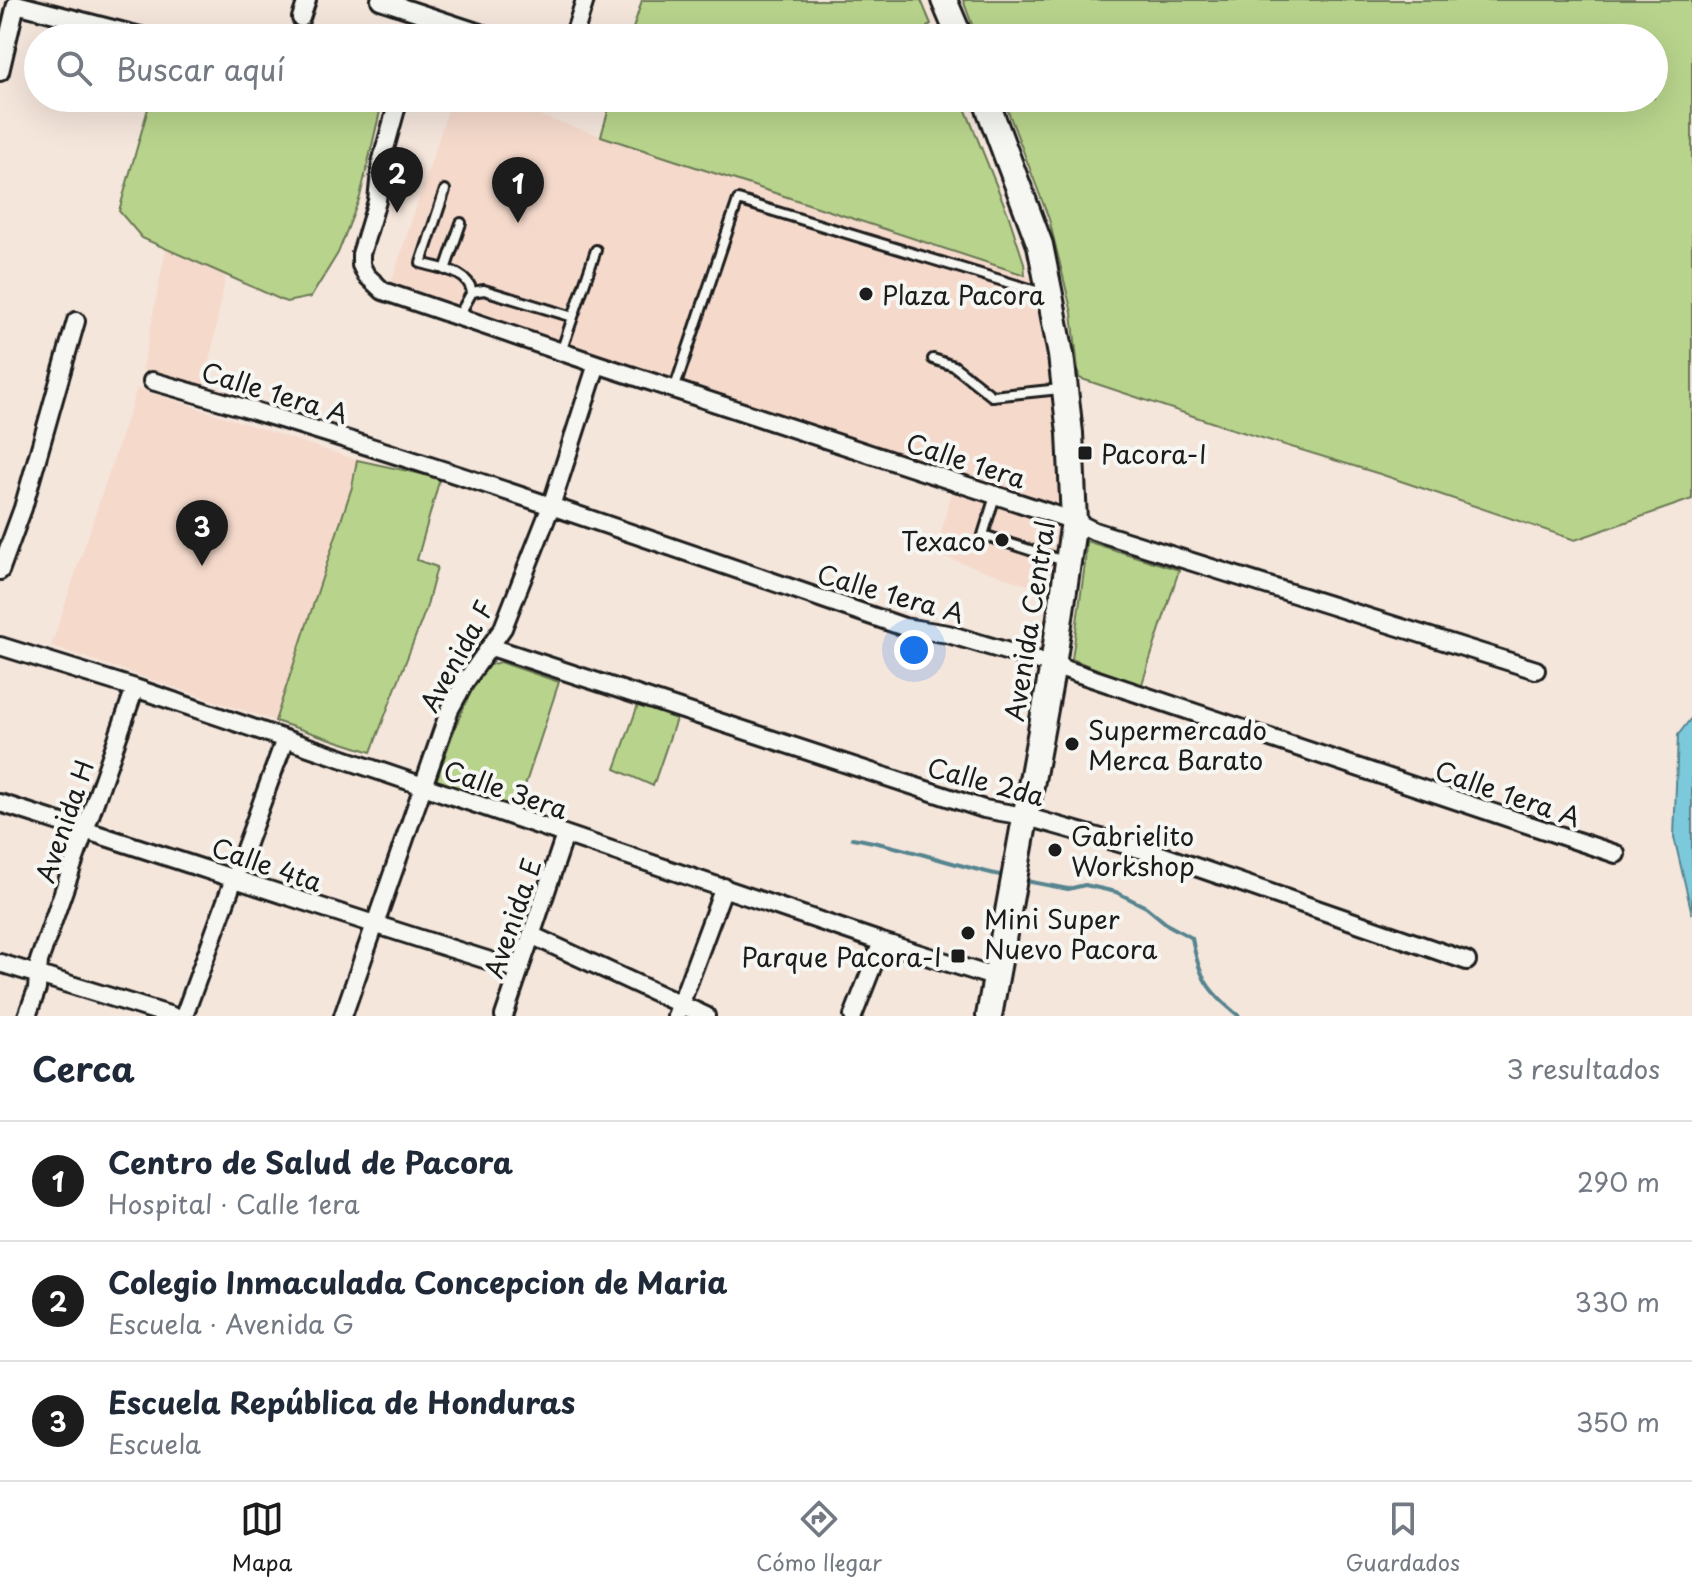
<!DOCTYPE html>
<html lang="es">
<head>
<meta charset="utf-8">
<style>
	:root { --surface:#fff; --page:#f6f6f7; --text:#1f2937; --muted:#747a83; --line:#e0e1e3; --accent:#1c1c1c }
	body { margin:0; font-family:"Playpen Sans",sans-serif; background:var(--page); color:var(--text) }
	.you { position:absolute; left:914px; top:650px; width:28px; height:28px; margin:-20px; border:6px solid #fff; border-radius:50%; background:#1a73e8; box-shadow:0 0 0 12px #1a73e833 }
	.badge { display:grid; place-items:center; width:52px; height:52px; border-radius:50%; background:var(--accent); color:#fff; font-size:26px; font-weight:700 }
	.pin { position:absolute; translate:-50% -66px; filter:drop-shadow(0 2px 4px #0008) }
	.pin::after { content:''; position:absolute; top:42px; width:28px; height:24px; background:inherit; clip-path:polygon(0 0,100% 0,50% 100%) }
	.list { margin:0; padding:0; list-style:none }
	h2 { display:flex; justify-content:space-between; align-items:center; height:104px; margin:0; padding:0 32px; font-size:34px }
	h2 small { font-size:26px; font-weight:400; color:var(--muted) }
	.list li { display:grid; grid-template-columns:52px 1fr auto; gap:24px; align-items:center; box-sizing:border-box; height:120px; padding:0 32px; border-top:2px solid var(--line) }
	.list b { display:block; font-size:30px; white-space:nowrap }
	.list p { margin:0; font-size:26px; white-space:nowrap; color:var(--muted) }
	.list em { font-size:26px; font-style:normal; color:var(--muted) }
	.icon { flex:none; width:44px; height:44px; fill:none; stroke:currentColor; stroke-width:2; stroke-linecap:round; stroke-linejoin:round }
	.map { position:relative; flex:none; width:1692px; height:1016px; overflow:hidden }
	.search { position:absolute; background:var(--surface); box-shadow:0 8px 32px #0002; left:24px; right:24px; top:24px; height:88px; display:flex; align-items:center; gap:20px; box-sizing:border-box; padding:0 28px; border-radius:44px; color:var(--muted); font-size:30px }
	.sheet { height:464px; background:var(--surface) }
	nav { display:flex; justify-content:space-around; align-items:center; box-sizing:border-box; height:112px; border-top:2px solid var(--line); background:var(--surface); font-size:22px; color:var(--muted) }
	nav a { display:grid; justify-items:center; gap:4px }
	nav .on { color:var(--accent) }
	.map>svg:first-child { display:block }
	.built { fill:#f5dacc }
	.green { fill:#b8d48c; stroke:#6a7854; stroke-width:2 }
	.water { fill:#7cc9dc; stroke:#56848f; stroke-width:2 }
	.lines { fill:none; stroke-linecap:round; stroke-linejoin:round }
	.stream { stroke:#56848f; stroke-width:4 }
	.lane-casing { stroke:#1c1c1c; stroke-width:14 }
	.street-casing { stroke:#1c1c1c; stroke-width:22 }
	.secondary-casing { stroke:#1c1c1c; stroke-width:30 }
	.lane { stroke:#f6f6f2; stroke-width:8 }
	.street { stroke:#f6f6f2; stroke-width:16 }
	.secondary { stroke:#f6f6f2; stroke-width:24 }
	.poi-dot { fill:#1c1c1c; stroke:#f6f6f2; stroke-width:3 }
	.labels { text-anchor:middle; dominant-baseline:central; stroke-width:8; stroke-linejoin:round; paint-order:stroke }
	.poi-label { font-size:26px; fill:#1c1c1c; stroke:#f6f6f2; text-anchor:start }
	.street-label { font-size:26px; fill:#1c1c1c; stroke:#f6f6f2 }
</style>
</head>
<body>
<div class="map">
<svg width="1692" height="1016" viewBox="0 0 1692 1016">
	<rect width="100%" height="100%" fill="#f5e6dc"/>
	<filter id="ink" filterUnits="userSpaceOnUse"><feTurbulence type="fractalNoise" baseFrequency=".0125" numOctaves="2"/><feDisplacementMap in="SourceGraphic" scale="16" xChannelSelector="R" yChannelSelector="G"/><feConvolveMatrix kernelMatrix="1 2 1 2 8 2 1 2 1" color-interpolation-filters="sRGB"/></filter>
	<g filter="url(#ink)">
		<path class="built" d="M452,98H485L1038,279L1061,405L1062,506L1049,504L582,352L390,286Z
			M166,248L226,275L205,387L142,370Z
			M137,388L357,460L352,487L275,721L51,646Z
			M953,487L1066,526L1060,596L935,554Z"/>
		<path class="green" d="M642,0H921L931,24L927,27L931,38H630Z
			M963,0H1692V499L1575,540L1380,474L1226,427L1079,378L1072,313L1049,219L1003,98H1654V38H977Z
			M151,98H346L381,107L360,197L338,253L311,297L286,302L226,275L142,238L119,211Z
			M612,98H961L1008,214L1024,263L1025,275L601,136Z
			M357,460L440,478L417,560L437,567L426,609L371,752L275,721L352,487Z
			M1086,541L1179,570L1141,687L1072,659L1085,564Z
			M500,662L559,682L517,810L436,782C450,741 462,703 486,666Z
			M638,705L676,719L653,786L615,769Z"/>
		<path class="water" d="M1692,717V914L1674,837L1678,735Z"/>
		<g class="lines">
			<path class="stream" d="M852,838C905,846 953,866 1005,876
				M1021,880L1068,889L1085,885L1116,892L1146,907L1168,925L1192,938C1199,977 1207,991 1239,1016"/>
			<defs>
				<path id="lane" d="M445,190L421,263C440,269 468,270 472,292
					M445,270L461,223
					M458,317L472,292L484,290L573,317
					M561,352L596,250
					M933,359L954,366L992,396L1060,389
					M674,390L738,200L1046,294
					M995,496L983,535L1064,561"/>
				<path id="street" d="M380,0L495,38
					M301,18L307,0
					M573,38L585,0
					M0,72L16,4L148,38
					M399,98L381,163L377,201L361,254V265L366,275L383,291L597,364L1074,521L1094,531L1536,670
					M554,101L555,98
					M152,381C406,453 654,541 904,627L948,634L1053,665L1616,854
					M0,571L23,508L76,321
					M0,646L135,688L882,942L997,978
					M491,647L984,809L1024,816L1161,855L1467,961
					M0,803C173,858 345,916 519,970
					M531,935L706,1016
					M0,963L172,1016
					M27,1016L37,989L39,961L135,688
					M184,1016L285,739
					M343,1016L450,709L465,682L503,628L551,506L597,364
					M504,1016L565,835
					M676,1016L724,887
					M853,1016L882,942"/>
				<path id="secondary" d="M944,0L960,38
					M985,98L1040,245L1050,295L1061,355L1070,433L1074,521L1053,665L989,1016"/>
			</defs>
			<use href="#lane" class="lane-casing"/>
			<use href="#street" class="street-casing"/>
			<use href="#secondary" class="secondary-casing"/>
			<use href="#lane" class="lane"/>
			<use href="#street" class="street"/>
			<use href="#secondary" class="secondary"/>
		</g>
	</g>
	<g class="poi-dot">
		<circle cx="866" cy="294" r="8"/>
		<rect x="1077" y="445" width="16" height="16" rx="4"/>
		<circle cx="1002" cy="540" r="8"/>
		<circle cx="1072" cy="744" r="8"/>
		<circle cx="1055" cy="850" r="8"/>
		<circle cx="968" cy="933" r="8"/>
		<rect x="950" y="948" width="16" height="16" rx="4"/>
	</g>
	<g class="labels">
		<g class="poi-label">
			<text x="882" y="294">Plaza Pacora</text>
			<text x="1101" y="453">Pacora-I</text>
			<text x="986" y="540" text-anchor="end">Texaco</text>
			<text x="1088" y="729">Supermercado<tspan x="1088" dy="30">Merca Barato</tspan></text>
			<text x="1071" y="835">Gabrielito<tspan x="1071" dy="30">Workshop</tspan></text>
			<text x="984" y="918">Mini Super<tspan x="984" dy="30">Nuevo Pacora</tspan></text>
			<text x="942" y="956" text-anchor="end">Parque Pacora-I</text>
		</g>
		<g class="street-label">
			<text transform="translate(275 392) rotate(17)">Calle 1era A</text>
			<text transform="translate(966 460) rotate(18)">Calle 1era</text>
			<text transform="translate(891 593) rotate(16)">Calle 1era A</text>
			<text transform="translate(1029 621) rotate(-81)">Avenida Central</text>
			<text transform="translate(456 656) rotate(-61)">Avenida F</text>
			<text transform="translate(986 781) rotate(15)">Calle 2da</text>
			<text transform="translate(506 789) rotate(19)">Calle 3era</text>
			<text transform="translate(1508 793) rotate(19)">Calle 1era A</text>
			<text transform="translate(64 821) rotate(-71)">Avenida H</text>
			<text transform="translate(267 864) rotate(19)">Calle 4ta</text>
			<text transform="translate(512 918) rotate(-71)">Avenida E</text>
		</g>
	</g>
</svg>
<div class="you"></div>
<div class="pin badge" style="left:518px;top:223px">1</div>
<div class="pin badge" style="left:397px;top:213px">2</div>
<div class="pin badge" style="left:202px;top:566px">3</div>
<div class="search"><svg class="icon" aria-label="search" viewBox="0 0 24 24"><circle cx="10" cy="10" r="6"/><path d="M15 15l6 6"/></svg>Buscar aquí</div>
</div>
<section class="sheet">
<h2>Cerca<small>3 resultados</small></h2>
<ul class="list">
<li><span class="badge">1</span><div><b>Centro de Salud de Pacora</b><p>Hospital · Calle 1era</p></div><em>290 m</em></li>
<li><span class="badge">2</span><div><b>Colegio Inmaculada Concepcion de Maria</b><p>Escuela · Avenida G</p></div><em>330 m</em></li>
<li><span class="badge">3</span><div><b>Escuela República de Honduras</b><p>Escuela</p></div><em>350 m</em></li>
</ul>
</section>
<nav>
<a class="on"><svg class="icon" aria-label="map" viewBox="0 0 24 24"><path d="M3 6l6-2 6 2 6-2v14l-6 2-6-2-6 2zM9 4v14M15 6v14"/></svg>Mapa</a>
<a><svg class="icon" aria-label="directions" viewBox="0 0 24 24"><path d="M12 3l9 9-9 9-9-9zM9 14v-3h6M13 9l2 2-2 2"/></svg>Cómo llegar</a>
<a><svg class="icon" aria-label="saved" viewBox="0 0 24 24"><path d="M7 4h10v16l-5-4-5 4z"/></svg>Guardados</a>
</nav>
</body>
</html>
